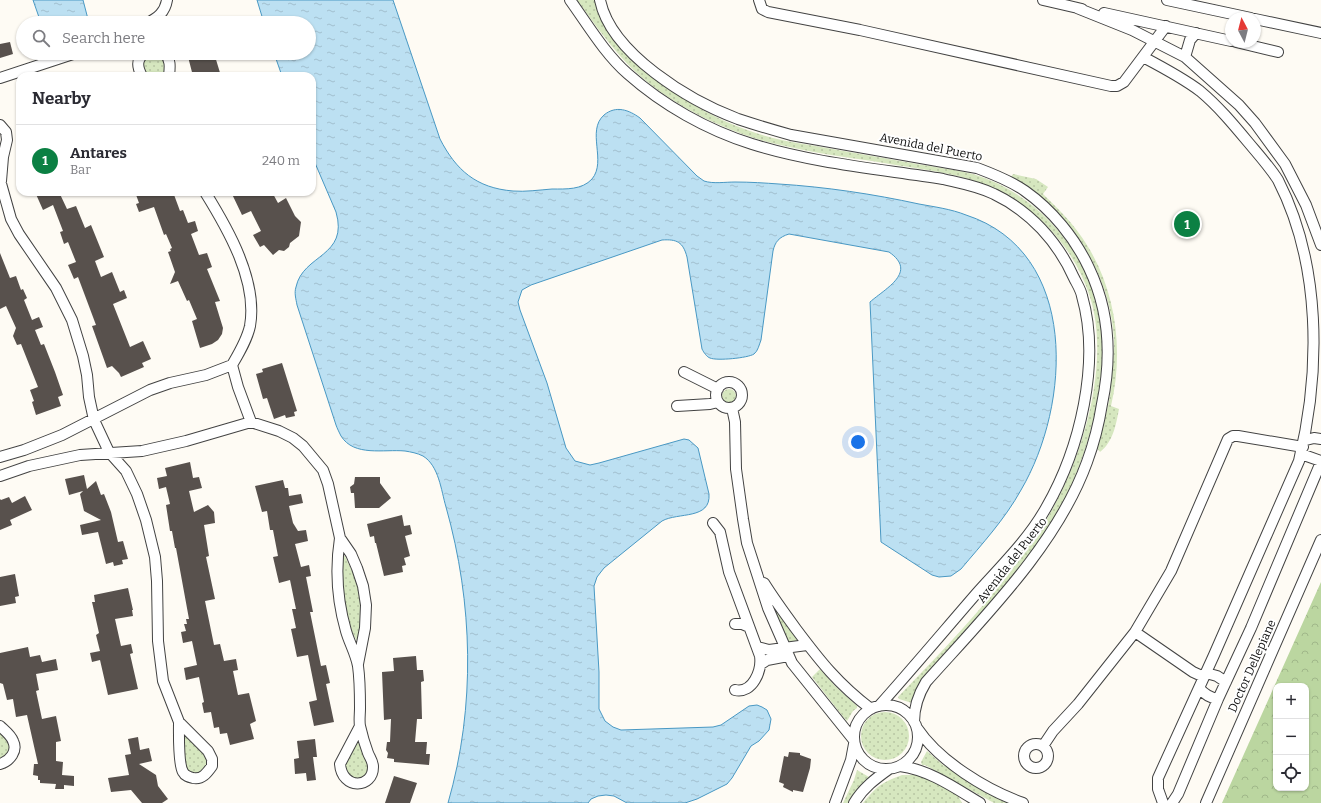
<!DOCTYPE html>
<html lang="en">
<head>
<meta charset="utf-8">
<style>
	:root { --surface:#fff; --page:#f7f7f7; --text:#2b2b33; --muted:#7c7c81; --line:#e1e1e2; --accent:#0b8043 }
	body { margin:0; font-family:Bitter,serif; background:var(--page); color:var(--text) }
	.controls { position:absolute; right:12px; bottom:12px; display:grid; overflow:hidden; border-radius:8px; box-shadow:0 1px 3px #0004 }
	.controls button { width:36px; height:36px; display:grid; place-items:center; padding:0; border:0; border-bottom:1px solid var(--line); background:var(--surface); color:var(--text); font:20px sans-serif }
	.compass { position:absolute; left:1225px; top:12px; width:36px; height:36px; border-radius:50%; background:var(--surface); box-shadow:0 1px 3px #0004; rotate:353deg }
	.you { position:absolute; left:858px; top:442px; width:14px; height:14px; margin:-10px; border:3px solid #fff; border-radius:50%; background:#1a73e8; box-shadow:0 0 0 6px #1a73e833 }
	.badge { display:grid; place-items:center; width:26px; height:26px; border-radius:50%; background:var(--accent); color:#fff; font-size:13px; font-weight:700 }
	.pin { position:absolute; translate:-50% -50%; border:2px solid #fff; box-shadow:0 1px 4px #0006 }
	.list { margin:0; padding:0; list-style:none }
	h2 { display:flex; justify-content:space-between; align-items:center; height:52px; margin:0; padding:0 16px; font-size:17px }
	h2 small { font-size:13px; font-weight:400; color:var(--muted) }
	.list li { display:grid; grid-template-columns:26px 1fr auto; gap:12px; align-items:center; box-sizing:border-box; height:72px; padding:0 16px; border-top:1px solid var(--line) }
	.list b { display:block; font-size:15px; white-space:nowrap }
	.list p { margin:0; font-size:13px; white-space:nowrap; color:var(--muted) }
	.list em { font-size:13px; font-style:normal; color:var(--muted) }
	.icon { flex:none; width:22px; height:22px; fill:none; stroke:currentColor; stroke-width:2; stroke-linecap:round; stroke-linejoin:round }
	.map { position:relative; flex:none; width:1321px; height:803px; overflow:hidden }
	.search { position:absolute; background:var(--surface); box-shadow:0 1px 3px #0004; left:16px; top:16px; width:300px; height:44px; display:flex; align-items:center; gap:10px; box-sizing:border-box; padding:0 14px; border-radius:22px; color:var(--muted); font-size:15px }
	.panel { position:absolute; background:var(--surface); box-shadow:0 1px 3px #0004; left:16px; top:72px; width:300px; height:124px; border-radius:12px }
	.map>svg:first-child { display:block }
	.grass { fill:url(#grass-dots) }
	.forest { fill:url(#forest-crowns); fill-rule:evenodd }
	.water { fill:url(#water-ripples); stroke:#4998c3 }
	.building { fill:#58514d }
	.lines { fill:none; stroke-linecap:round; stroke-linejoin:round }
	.street-casing { stroke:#434343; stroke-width:12 }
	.street { stroke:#fff; stroke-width:10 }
	.labels { text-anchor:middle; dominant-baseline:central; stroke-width:4; stroke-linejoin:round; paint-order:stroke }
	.street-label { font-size:12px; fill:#101010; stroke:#fff }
</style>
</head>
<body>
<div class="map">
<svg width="1321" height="803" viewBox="0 0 1321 803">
	<defs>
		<pattern id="grass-dots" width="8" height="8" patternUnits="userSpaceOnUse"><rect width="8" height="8" fill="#d6e7bf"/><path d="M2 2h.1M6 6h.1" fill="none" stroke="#b7c5a3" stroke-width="1.8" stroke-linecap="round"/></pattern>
		<pattern id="forest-crowns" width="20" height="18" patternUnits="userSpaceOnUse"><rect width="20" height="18" fill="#bbd6a0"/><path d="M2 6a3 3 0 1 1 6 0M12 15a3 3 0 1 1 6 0" fill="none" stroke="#a0b789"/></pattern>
		<pattern id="water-ripples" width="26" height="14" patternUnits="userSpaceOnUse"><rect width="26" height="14" fill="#bce0f2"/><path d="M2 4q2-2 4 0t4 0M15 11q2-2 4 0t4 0" fill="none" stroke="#a1bfce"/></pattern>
	</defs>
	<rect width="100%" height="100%" fill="#fefbf4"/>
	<path class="grass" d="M577,0H596C601,26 619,44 638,62C674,98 723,125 773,138C789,142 806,144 821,147C855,153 889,159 923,165C941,168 959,170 976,175C1030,192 1073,237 1093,289C1105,322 1104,357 1099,391C1092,435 1077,479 1055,518C1041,541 1023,563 1007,584C976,624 944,663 912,703L899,699L898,697C952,641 1008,583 1048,517C1083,458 1111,363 1090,297C1075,249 1039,210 995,189C959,172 917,169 878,162C844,157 809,152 776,144C721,131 658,99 621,57C605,39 591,19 577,0Z
		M156,53L164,56L167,76H147L142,68L143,62L147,57Z
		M1013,174L1036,179L1048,187L1043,194C1055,206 1068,218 1078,232C1115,281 1125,347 1111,406L1119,409C1116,425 1113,442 1100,452L1097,448C1101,432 1106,417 1109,401C1111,392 1111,383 1112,374C1113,363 1114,352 1114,341C1112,289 1085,235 1046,202C1036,193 1023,186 1011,179V177Z
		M722 396a7 7 0 1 1 14 0a7 7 0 1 1-14 0Z
		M343,556H345L357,582L363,604L362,634L358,642C346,629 338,573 343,556Z
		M769,601L774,604L799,642H788Z
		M820,669L835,686L857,706V708L853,711L847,721L844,718L812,677Z
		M861 736a24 24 0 1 1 48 0a24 24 0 1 1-48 0Z
		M0,731L10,741V755L0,760Z
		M186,736L206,757V764L205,771L198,775H191L183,766V738Z
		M356,741H361L370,767L366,778L351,780L344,768Z
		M927,751L943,765L1011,803H994L925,765H922L921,762Z
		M857,770L869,777L856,792L850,803H843L854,780Z
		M902,775H921L957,794L962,803H863C878,785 881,783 902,775Z"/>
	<path class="forest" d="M1321,582V803H1222ZM1276,686H1306V788H1276Z"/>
	<path class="water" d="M33,0H83L89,23H41Z
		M257,0H393L440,139C456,170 476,188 513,191C525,192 539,190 552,189C566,189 582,190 592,179C607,161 586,131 604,115C616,105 629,110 640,118L697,176L704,181C713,184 725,182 735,182C750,182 765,183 779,184C826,187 873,194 919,204C935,207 951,209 966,215C1080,252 1071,405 1021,490C1005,519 982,544 961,569L951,576L939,577L932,575L881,542L870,302C886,288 918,272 889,252L789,234C779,237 775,242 773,251L761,340C759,345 758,351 754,354C748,358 717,361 710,358C707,357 704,353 702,349L687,257C683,242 677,239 662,240L531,285L522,290L518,302L520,310L547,383L566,448L575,461L590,465L599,463L684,439L689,440L698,448L709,494C711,520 678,512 662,521L604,568L597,577L594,586L599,672V709L605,721L613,727L621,730L713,727L721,725L749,706L757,705L762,707L767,710L771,719L769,730L759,741L751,746L732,778L727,784L697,799L685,803H627L614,796L606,795L598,796L591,799L588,803H448C476,706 473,603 446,507C441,490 439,466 423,456C417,453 411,452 405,451C384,449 354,457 341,436C339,432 337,428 336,425L297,305C296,299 294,293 296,287C303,254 349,257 336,212L312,156V76H282L274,53H309V23H264Z"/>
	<path class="building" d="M10,42L13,54L0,58V44Z
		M187,53H214L221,76H193Z
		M35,192H59L67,209L76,206L85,228L91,225L104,257L95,261L101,277L112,272L120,292L124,290L127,298L113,304L130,347L143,341L151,359L142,363L144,367L121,377L119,373L112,366L107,368L92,326L96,325L78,277L74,279L68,265L76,262L68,242L64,244L60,232L63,231L53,205L43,210Z
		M135,192H173L180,211L183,210L188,223L195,221L198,231L191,234L199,255L207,253L212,267L207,269L220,301L215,302L223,328L222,334L218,340L212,344L200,348L192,321L197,319L189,300L187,301L178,281L170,284L175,272L168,252L171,251L170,249L172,248L166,234L164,235L154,207L139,212L136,204L139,203Z
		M231,192H272L278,203L286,198L295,216L301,222L299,236L290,243L289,247L284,251L279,250L273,255L264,245L260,247L253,235L261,231L251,211L242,215Z
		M0,253L10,278L16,276L21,290L23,289L27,298L24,300L32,320L39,317L43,327L35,330L41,345L44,344L55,372L63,395L58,397L61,406L36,415L32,402L34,401L30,390L38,387L21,344L17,345L13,336L16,328L6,306L0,309Z
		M282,363L297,411L294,412L295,416L286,418L285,415L274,419L267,398L263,399L256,374L263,372L262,369Z
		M190,462L193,478L199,477L202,488L189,491L194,512L208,505L214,512L215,523L204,525L209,556L206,557L215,599L205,601L214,645L220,644L224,661L236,659L238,670L233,671L238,695L249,693L256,721L250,724L254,739L230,745L227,733L220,734L219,727L214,728L211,712L204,713L202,703L204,702L199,677L186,680L184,668L197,665L192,641L183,643L181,632L186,631L184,624H187L186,619H189L176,548H175L172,531H170L166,505L170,504L166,487L159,489L157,478L167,476L165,468Z
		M84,475L87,489L96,481L101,495L104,494L111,512L118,542L123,541L128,559L122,560L123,564L114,566L113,562L106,564L98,532L82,535L80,525L101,520L84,511L80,494L83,491L69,495L65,479Z
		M355,477H380V483L391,498L379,508H355L354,493H351L350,487L354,484Z
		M283,480L285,488H288L289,496L301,494L303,503L289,506L293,523L298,531L306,530L308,541L295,544L301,567L309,565L311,576L306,577L313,612H310L321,666L326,665L330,683L326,684L334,722L314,726L309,702L317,700L308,655L297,657L291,629L296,628L292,609H296L290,580L279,583L273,557L278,556L273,530H270L267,511L262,512L255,486Z
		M25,496L32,510L10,520L12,525L0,530V499L1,500L9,497L12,503Z
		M402,515L404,526L410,525L412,534L405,536L410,556L404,558L406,565L402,566L403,572L384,576L376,543H375L374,536L370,537L367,524Z
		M15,574L19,596L15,597L16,603L0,606V577Z
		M128,588L133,610H132L133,616L115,619L121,646L131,644L133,653L130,654L138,689L108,695L100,660L92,662L90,653L100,651L96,635L99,633L92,602H95L94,595Z
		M28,647L30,657L40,655L42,662L56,659L58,670L36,674L39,690L36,691L42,719L56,716L61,741L56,742V761L63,762L62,775L74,776V786L64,785V789H55L56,784L40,783V780H38V776L33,775L34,764H38L27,715L16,717L13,699L7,700L3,684L0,683V653Z
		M416,656L417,670H423L424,681L421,682L422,719H417L415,742H427L426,754H430L429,765L394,762V759L387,758L388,753L386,750L387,742H390L391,719L384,720L382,672L394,671L393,658Z
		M138,737L140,750L149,748L152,761L139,764L156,775L158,786L168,799L162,803H142L131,790L111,792L108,778L129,775L125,755L131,754L128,739Z
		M315,739L317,757H313L316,780L307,781L306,773L295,774L294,759L299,758L297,741Z
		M789,752L800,753V755L811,759L810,768L803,792L793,790V792L783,787L784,784L779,782L784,756L788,757Z
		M394,776L417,783L410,803H385Z"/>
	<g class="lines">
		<defs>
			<path id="street" d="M570,0C588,25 605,54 628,74C663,105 707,130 752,144C812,163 880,169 943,179C960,183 978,186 994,194C1030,211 1058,242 1074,278C1077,284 1081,290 1082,296C1101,362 1080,449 1046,508C1028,540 1001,566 976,594C944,631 912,669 879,706
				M600,0C611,54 690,101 738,119C756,125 773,130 791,135L977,168C993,174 1011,181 1025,191C1052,210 1075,238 1089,268C1110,312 1112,357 1102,404C1099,423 1094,443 1087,462C1057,545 984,617 926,682C918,695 914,707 914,722
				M759,0L762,9L768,12L860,30L1111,86H1117L1124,82L1166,26
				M1043,0L1082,9
				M1167,0L1251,18
				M1077,8L1132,30L1185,57L1239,105L1255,123L1285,164L1306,205L1321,245
				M1104,13L1231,41
				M1255,19L1321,33
				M147,23C158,18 165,12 167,0
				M1236,42L1278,52
				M164,53C171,59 170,67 169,76
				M1143,57C1162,67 1183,78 1200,91C1218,106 1233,124 1248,142C1258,154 1269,166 1278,180C1321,264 1321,370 1299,461L1214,655L1158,778V789L1163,803
				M1185,57L1190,40L1196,33
				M142,76C137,67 136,59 145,53
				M0,78L76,53
				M0,125L6,132L7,140L3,157L1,181
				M0,180L11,219L19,234L56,288L72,320L83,356L87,375L89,397L94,420L109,452L126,471L137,494L146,520L155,557L157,581L158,641L163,681L179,722
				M205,192C228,229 258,281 250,326C247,340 239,353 232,365L238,387L251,422
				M684,372L718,389
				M716 395a13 13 0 1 1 26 0a13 13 0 1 1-26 0Z
				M677,406L710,404L718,402
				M732,408L735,422L736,469L743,519L747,543L768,608L792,663L853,739
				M1306,440L1314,438L1321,439
				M1301,454L1321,461
				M0,457L24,450L62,435L150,390L170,383L206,375L232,365
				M0,476L29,466L80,455L142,451L186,441L251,422L279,431L293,438L303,446L323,470L328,484L340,538L351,554L357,568L363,586L366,605L365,628L358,664
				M713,523L720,532L729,572L760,656C762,670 753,694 735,690
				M340,538C335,570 337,600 346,631C349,642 356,654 358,666C360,680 360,694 360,708C360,714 359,721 360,726C362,735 365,745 368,753C370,758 373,761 373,767C373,789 342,790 340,764L360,726
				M764,583C774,599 785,614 796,629C820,661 838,684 871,709
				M735,624H742L749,627
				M1135,632L1193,672L1204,677
				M757,647L769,650L807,645
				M761,664L767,660L788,656
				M1206,673L1217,676L1226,682
				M1199,688C1205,695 1210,698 1218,699
				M854 737a32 32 0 1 1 64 0a32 32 0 1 1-64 0Z
				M179,722L208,751L212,759V766C207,773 202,780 193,778C189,777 185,776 183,772C178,764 179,733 179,722Z
				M0,726C4,730 11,735 13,741C18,751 10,761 0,764
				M917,728C939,761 986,790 1023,803
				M1024 756a12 12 0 1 1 24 0a12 12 0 1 1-24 0Z
				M1043,746L1053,731L1078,704L1135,632L1171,571L1228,439L1233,436H1238L1303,447
				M900,766C930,770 955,788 980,803
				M835,803L851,760L854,744
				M854,803C863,788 875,779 889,769
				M1172,803L1178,794L1218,699L1251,628L1321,462
				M1206,803L1321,540"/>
		</defs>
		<use href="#street" class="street-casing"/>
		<use href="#street" class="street"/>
	</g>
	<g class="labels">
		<g class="street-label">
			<text transform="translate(931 147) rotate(11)">Avenida del Puerto</text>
			<text transform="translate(1012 560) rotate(-52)">Avenida del Puerto</text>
			<text transform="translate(1252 666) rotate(-66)">Doctor Dellepiane</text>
		</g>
	</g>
</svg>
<div class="controls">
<button>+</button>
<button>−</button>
<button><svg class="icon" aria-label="locate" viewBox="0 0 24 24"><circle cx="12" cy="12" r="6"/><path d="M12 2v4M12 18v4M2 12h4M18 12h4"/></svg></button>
</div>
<svg class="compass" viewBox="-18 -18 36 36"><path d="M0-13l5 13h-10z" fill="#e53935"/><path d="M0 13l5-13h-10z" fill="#7c7c81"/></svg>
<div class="you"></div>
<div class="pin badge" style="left:1187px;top:224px">1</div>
<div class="search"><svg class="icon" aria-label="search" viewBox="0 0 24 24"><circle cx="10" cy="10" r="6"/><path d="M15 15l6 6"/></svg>Search here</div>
<section class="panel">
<h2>Nearby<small></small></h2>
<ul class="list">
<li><span class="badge">1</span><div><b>Antares</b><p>Bar</p></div><em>240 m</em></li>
</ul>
</section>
</div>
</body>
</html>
